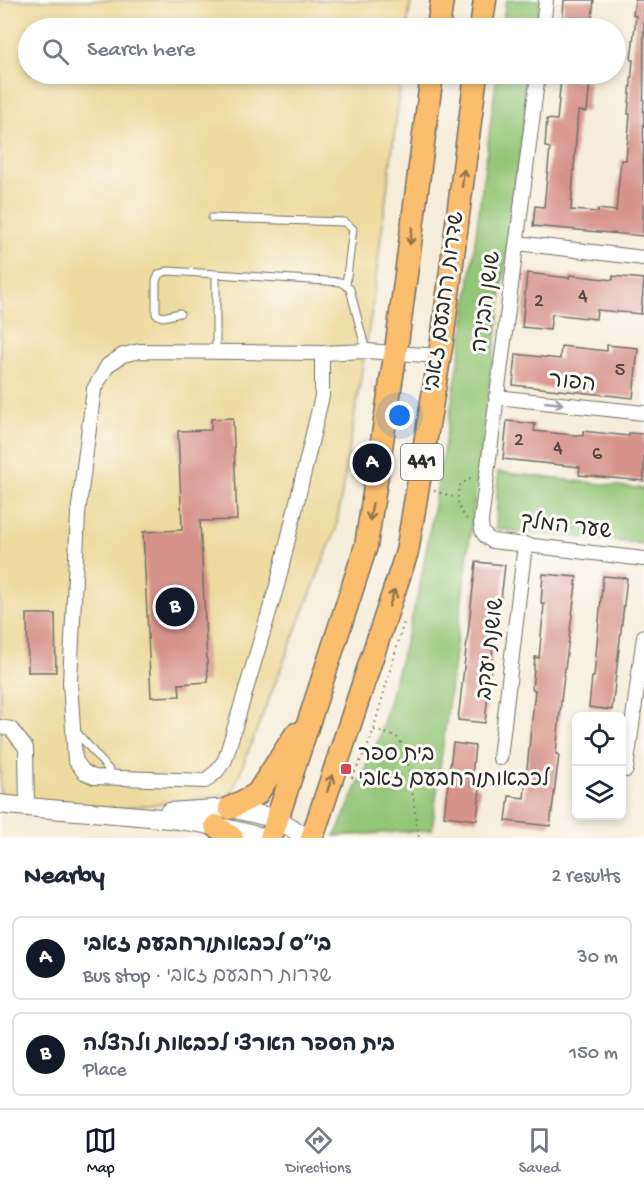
<!DOCTYPE html>
<html lang="en">
<head>
<meta charset="utf-8">
<style>
	:root { --surface:#fff; --page:#f2f2f3; --text:#1f2937; --muted:#747a83; --line:#e0e1e3; --accent:#111827 }
	body { margin:0; font-family:"Gochi Hand","Playpen Sans Hebrew",sans-serif; background:var(--page); color:var(--text) }
	.controls { position:absolute; right:18px; bottom:18px; display:grid; overflow:hidden; border-radius:9px; box-shadow:0 3px 9px #0003 }
	.controls button { width:54px; height:54px; display:grid; place-items:center; padding:0; border:0; border-bottom:2px solid var(--line); background:var(--surface); color:var(--text); font:30px sans-serif }
	.you { position:absolute; left:400px; top:416px; width:21px; height:21px; margin:-15px; border:4px solid #fff; border-radius:50%; background:#1a73e8; box-shadow:0 0 0 9px #1a73e833 }
	.badge { display:grid; place-items:center; width:39px; height:39px; border-radius:50%; background:var(--accent); color:#fff; font-size:20px; font-weight:700 }
	.pin { position:absolute; translate:-50% -50%; border:3px solid #fff; box-shadow:0 2px 6px #0006 }
	.list { margin:0; padding:0; list-style:none }
	h2 { display:flex; justify-content:space-between; align-items:center; height:78px; margin:0; padding:0 24px; font-size:26px }
	h2 small { font-size:20px; font-weight:400; color:var(--muted) }
	.list li { display:grid; grid-template-columns:39px 1fr auto; gap:18px; align-items:center; box-sizing:border-box; height:84px; margin:0 12px 12px; padding:0 12px; border:2px solid var(--line); border-radius:9px }
	.list b { display:block; font-size:22px; white-space:nowrap }
	.list p { margin:0; font-size:20px; white-space:nowrap; color:var(--muted) }
	.list em { font-size:20px; font-style:normal; color:var(--muted) }
	.icon { flex:none; width:33px; height:33px; fill:none; stroke:currentColor; stroke-width:2; stroke-linecap:round; stroke-linejoin:round }
	.map { position:relative; flex:none; width:644px; height:838px; overflow:hidden }
	.search { position:absolute; background:var(--surface); box-shadow:0 3px 9px #0003; left:18px; right:18px; top:18px; height:66px; display:flex; align-items:center; gap:15px; box-sizing:border-box; padding:0 21px; border-radius:33px; color:var(--muted); font-size:22px }
	.sheet { height:270px; background:var(--surface) }
	nav { display:flex; justify-content:space-around; align-items:center; box-sizing:border-box; height:84px; border-top:2px solid var(--line); background:var(--surface); font-size:16px; color:var(--muted) }
	nav a { display:grid; justify-items:center; gap:3px }
	nav .on { color:var(--accent) }
	.map>svg:first-child { display:block }
	.green { fill:#93c576; stroke:#5f7850; stroke-width:1.5 }
	.sand { fill:#eeda9e; stroke:#8c8264; stroke-width:1.5 }
	.building { fill:#d6938a }
	.lines { fill:none; stroke-linecap:round; stroke-linejoin:round }
	.service-casing { stroke:#726f68; stroke-width:9 }
	.minor-casing { stroke:#726f68; stroke-width:16 }
	.tertiary-casing { stroke:#726f68; stroke-width:20 }
	.primary-casing { stroke:#726f68; stroke-width:25 }
	.path { stroke:#726f68; stroke-width:2; stroke-dasharray:1.5 4.5; stroke-linecap:butt }
	.service { stroke:#fff; stroke-width:7 }
	.minor { stroke:#fff; stroke-width:14 }
	.tertiary { stroke:#fff; stroke-width:18 }
	.primary { stroke:#fbbd6e; stroke-width:22 }
	.oneway { stroke:#93744c }
	.oneway2 { stroke:#a0a0a0 }
	.poi-dot { fill:#d1495b; stroke:#fdfcf7; stroke-width:2 }
	.labels { text-anchor:middle; dominant-baseline:central; stroke-width:6; stroke-linejoin:round; paint-order:stroke }
	.number-label { font-size:20px; fill:#564543 }
	.shield { fill:#fdfcf7; stroke:#6a6a68; stroke-width:1.5 }
	.shield-label { font-size:21px; font-weight:bold; fill:#2b2b2b }
	.street-label { font-size:22px; fill:#2b2b2b; stroke:#fdfcf7 }
	.poi-label { font-size:22px; fill:#2b2b2b; stroke:#fdfcf7; text-anchor:start }
</style>
</head>
<body>
<div class="map">
<svg width="644" height="838" viewBox="0 0 644 838">
	<rect width="100%" height="100%" fill="#fdfcf7"/>
	<filter id="ink" filterUnits="userSpaceOnUse"><feTurbulence type="fractalNoise" baseFrequency=".0167" numOctaves="2"/><feDisplacementMap in="SourceGraphic" scale="12" xChannelSelector="R" yChannelSelector="G"/><feConvolveMatrix kernelMatrix="1 2 1 2 8 2 1 2 1" color-interpolation-filters="sRGB"/></filter>
	<filter id="wash" filterUnits="userSpaceOnUse"><feTurbulence type="fractalNoise" baseFrequency=".008" numOctaves="4" result="noise"/><feDisplacementMap in="SourceGraphic" scale="24" xChannelSelector="R" yChannelSelector="G"/><feGaussianBlur stdDeviation="1.35" result="paint"/><feColorMatrix in="noise" values="0 0 0 0 0 0 0 0 0 0 0 0 0 0 0 0 0 1.4 0 .05"/><feComposite in="paint" operator="in"/></filter>
	<g filter="url(#wash)">
		<rect width="100%" height="100%" fill="#f6edda"/>
		<path class="green" d="M506,0H540L536,28H502Z
			M497,74H530L432,830L335,836L379,738L419,591L460,356Z
			M498,472L644,489V544L496,529Z"/>
		<path class="sand" d="M0,0H411L407,28H28V74H402L371,315L336,529L231,795L116,809L0,796Z"/>
		<g id="blocks">
			<path class="building" d="M564,0H594L591,28H562Z
				M635,0H644L643,236L533,226L535,206L544,207L550,148L545,147L547,119L557,120L561,79L590,81L587,112L578,111L571,210L598,212V209L616,211L621,160H626L630,114H628L633,60H631L636,16L633,15Z
				M527,273L569,278L570,275L613,280V276L644,279L641,314L597,310L596,319L552,314L550,330L522,327Z
				M607,345L638,348L633,398L513,385L516,354L560,359L561,346L607,351Z
				M233,418L237,520L200,521L208,682L179,684L180,696L151,697L143,532L182,530L178,431L211,430V419Z
				M507,421L535,424L534,431L583,436V431L629,436V433L644,434V481L579,475L580,467L503,459Z
				M476,562L505,565L501,599L498,598L485,723L458,720Z
				M543,574L577,577L562,692L556,754L559,755L550,826L506,821L509,796L524,798L535,690L532,689L535,657L539,658L544,604H541Z
				M603,576L627,578L612,710L589,707L592,677H594Z
				M27,614H55L56,672H28Z
				M453,743L475,746L471,786L480,787L477,820L444,816Z"/>
		</g>
	</g>
	<g filter="url(#ink)">
		<use href="#blocks" fill-opacity="0" stroke="#726f68" stroke-width="1.5"/>
		<g class="lines">
			<defs>
				<path id="service" d="M212,218L344,222L353,229L346,284
					M216,274L341,282L350,289L366,351
					M180,313L163,317L156,314V281L159,274L168,271L216,274V351
					M74,729L115,777"/>
				<path id="minor" d="M543,28L546,0
					M538,74L481,521C481,531 483,536 492,541L644,559
					M517,243L644,258
					M322,353V396L278,582L225,760L216,772L205,781L94,777L84,772L75,760L70,682L78,514L94,389L108,365L123,355L140,351L322,353L366,351L440,356
					M496,397L644,413
					M0,727L11,729L26,748L27,808
					M500,758L525,544
					M626,770L644,636"/>
				<path id="tertiary" d="M0,804C88,815 179,812 264,838
					M169,812L230,808L278,819L307,838"/>
				<path id="primary" d="M438,28L442,0
					M481,28L485,0
					M230,808L257,794L296,734
					M216,826L232,838
					M271,838L366,546L398,336L432,74
					M312,838L407,552L442,341L476,74"/>
			</defs>
			<use href="#service" class="service-casing"/>
			<use href="#minor" class="minor-casing"/>
			<use href="#tertiary" class="tertiary-casing"/>
			<use href="#primary" class="primary-casing"/>
			<path class="path" d="M434,491L457,498
				M467,519C457,508 457,500 459,486L473,476
				M374,730L396,736L406,750L419,838
				M352,778L370,741L404,622"/>
			<use href="#service" class="service"/>
			<use href="#minor" class="minor"/>
			<use href="#tertiary" class="tertiary"/>
			<use href="#primary" class="primary"/>
		</g>
		<defs><path id="oneway-shaft" d="M-6 0H5M1.5-3L5.5 0L1.5 3" fill="none" stroke-width="1.6" stroke-linecap="round" stroke-linejoin="round" transform="scale(1.5)"/></defs>
		<g class="oneway">
			<use href="#oneway-shaft" transform="translate(463 178) rotate(-83)"/>
			<use href="#oneway-shaft" transform="translate(411 236) rotate(98)"/>
			<use href="#oneway-shaft" transform="translate(371 512) rotate(99)"/>
			<use href="#oneway-shaft" transform="translate(392 598) rotate(-72)"/>
			<use href="#oneway-shaft" transform="translate(330 783) rotate(-72)"/>
		</g>
		<use class="oneway2" href="#oneway-shaft" transform="translate(554 403) rotate(6)"/>
	</g>
	<rect class="poi-dot" x="340" y="763" width="12" height="12" rx="3"/>
	<g class="labels">
		<g class="number-label">
			<text x="583" y="297">4</text>
			<text x="539" y="302">2</text>
			<text x="620" y="371">5</text>
			<text x="519" y="441">2</text>
			<text x="558" y="449">4</text>
			<text x="597" y="455">6</text>
		</g>
		<rect class="shield" x="401" y="444" width="42" height="36" rx="4.5"/>
		<g class="shield-label">
			<text x="422" y="462">441</text>
		</g>
		<g class="street-label">
			<text transform="translate(446 302) rotate(-82)">שדרות רחבעם זאבי</text>
			<text transform="translate(488 302) rotate(-82)">שושן הבירה</text>
			<text transform="translate(572 384) rotate(6)">הפור</text>
			<text transform="translate(566 528) rotate(7)">שער המלך</text>
			<text transform="translate(492 649) rotate(-83)">שושנת יעקב</text>
		</g>
		<g class="poi-label">
			<text x="358" y="756">בית ספר<tspan x="358" dy="25">לכבאות/רחבעם זאבי</tspan></text>
		</g>
	</g>
</svg>
<div class="controls">
<button><svg class="icon" aria-label="locate" viewBox="0 0 24 24"><circle cx="12" cy="12" r="6"/><path d="M12 2v4M12 18v4M2 12h4M18 12h4"/></svg></button>
<button><svg class="icon" aria-label="layers" viewBox="0 0 24 24"><path d="M12 4l9 5-9 5-9-5zM3 14l9 5 9-5"/></svg></button>
</div>
<div class="you"></div>
<div class="pin badge" style="left:372px;top:463px">A</div>
<div class="pin badge" style="left:175px;top:607px">B</div>
<div class="search"><svg class="icon" aria-label="search" viewBox="0 0 24 24"><circle cx="10" cy="10" r="6"/><path d="M15 15l6 6"/></svg>Search here</div>
</div>
<section class="sheet">
<h2>Nearby<small>2 results</small></h2>
<ul class="list">
<li><span class="badge">A</span><div><b>בי״ס לכבאות/רחבעם זאבי</b><p>Bus stop · שדרות רחבעם זאבי</p></div><em>30 m</em></li>
<li><span class="badge">B</span><div><b>בית הספר הארצי לכבאות ולהצלה</b><p>Place</p></div><em>150 m</em></li>
</ul>
</section>
<nav>
<a class="on"><svg class="icon" aria-label="map" viewBox="0 0 24 24"><path d="M3 6l6-2 6 2 6-2v14l-6 2-6-2-6 2zM9 4v14M15 6v14"/></svg>Map</a>
<a><svg class="icon" aria-label="directions" viewBox="0 0 24 24"><path d="M12 3l9 9-9 9-9-9zM9 14v-3h6M13 9l2 2-2 2"/></svg>Directions</a>
<a><svg class="icon" aria-label="saved" viewBox="0 0 24 24"><path d="M7 4h10v16l-5-4-5 4z"/></svg>Saved</a>
</nav>
</body>
</html>
